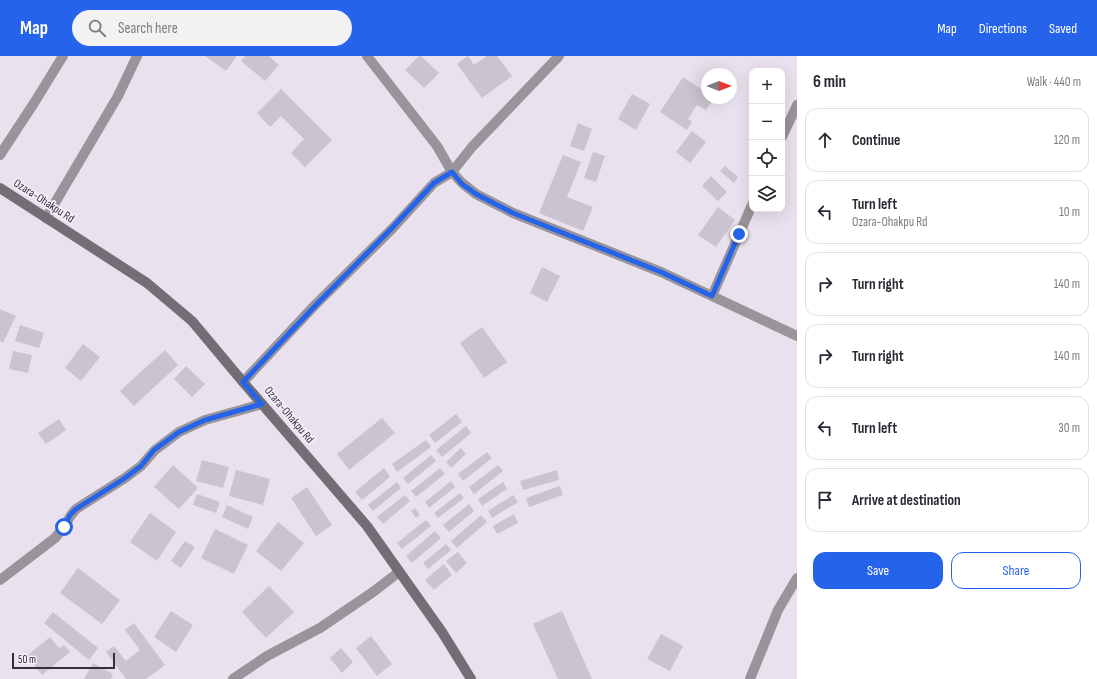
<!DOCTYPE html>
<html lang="en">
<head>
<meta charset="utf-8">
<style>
	:root { --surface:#fff; --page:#f2f2f3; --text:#2b2b33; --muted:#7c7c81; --line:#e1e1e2; --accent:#2563eb }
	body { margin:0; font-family:"Sofia Sans Condensed",sans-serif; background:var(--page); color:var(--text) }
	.controls { position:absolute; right:12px; top:12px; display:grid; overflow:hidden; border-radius:8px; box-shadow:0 4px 16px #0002 }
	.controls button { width:36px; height:36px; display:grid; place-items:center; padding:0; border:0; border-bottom:1px solid var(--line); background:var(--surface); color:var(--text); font:20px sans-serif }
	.compass { position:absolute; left:701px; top:12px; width:36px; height:36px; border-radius:50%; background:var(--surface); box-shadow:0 4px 16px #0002; rotate:90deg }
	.scale { position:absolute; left:12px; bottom:10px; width:103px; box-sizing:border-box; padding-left:4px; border:2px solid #343136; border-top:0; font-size:11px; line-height:14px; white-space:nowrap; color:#343136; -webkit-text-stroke:3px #f6eefa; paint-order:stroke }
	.stop { position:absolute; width:12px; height:12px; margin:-9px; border:3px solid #2563eb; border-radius:50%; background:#fff }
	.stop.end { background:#2563eb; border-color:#fff; box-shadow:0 1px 4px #0008 }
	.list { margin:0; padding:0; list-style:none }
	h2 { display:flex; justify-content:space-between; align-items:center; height:52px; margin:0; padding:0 16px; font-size:17px }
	h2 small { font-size:13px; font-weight:400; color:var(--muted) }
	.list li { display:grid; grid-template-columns:26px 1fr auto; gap:12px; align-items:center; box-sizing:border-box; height:64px; margin:0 8px 8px; padding:0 8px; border:1px solid var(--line); border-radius:12px }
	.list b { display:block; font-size:15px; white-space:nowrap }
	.list p { margin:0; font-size:13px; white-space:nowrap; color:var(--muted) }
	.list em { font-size:13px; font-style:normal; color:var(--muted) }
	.actions { display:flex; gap:8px; padding:12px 16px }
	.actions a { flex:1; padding:9px 0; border:1px solid var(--accent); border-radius:12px; text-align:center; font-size:14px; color:var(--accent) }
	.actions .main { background:var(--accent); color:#fff }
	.icon { flex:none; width:22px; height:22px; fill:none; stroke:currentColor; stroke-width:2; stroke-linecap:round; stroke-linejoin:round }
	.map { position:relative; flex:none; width:797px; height:623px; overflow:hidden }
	header { display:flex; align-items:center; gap:24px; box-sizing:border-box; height:56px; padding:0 20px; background:var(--accent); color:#fff }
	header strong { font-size:19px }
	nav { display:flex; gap:22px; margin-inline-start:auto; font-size:14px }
	.search { width:280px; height:36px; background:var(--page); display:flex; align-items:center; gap:10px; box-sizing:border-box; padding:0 14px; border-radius:22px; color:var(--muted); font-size:15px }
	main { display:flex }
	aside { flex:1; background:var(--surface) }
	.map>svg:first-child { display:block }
	.building { fill:#cbc3cf }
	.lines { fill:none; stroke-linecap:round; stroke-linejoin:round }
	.minor { stroke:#989499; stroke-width:10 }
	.secondary { stroke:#736e76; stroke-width:10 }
	.route { stroke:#2563eb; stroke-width:5 }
	.labels { text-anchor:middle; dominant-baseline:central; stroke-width:3.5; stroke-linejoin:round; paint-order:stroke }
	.street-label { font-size:12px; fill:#343136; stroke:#f6eefa }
</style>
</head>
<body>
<header>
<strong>Map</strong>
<div class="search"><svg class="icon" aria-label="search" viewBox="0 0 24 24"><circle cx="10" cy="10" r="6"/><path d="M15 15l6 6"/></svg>Search here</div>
<nav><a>Map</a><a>Directions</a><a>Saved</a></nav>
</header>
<main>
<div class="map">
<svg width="797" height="623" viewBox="0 0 797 623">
	<rect width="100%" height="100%" fill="#e9e1ed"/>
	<path class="building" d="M205,0H235L236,1L226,15Z
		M245,0H269L279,9L265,25L241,5Z
		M419,0H421L439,17L424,32L405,14Z
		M468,0L474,9L487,0H497L512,20L482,42L457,8Z
		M683,21L707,37V42H714L706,54L697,49L688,63L692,66L687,74L660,56Z
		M281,33L332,84L305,111L291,97L304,83L281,60L270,71L257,57Z
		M632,38L650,48L636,74L618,63Z
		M578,67L592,73L584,95L570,90Z
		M692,75L706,86L690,107L676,96Z
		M593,96L605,100L596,126L584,122Z
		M563,99L581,106L567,141L593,151L583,175L539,157Z
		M725,110L738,121L734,127L720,115Z
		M711,120L727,136L718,145L702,130Z
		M718,151L735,164L716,191L698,179Z
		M542,211L560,220L547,246L530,237Z
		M0,253L16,260L3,287L0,285Z
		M20,269L44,277L39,292L15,285Z
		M482,271L507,306L484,322L460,287Z
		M83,288L100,301L81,325L65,312Z
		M165,294L178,309L134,350L120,335Z
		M13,295L32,299L28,317L9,313Z
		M186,310L205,328L192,341L174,323Z
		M456,358L462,366L435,387L429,379Z
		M382,362L395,377L349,414L337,398Z
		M59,363L66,374L46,388L38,377Z
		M466,370L471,377L442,401L436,394Z
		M426,384L431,391L397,416L392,408Z
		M461,392L466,398L451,412L446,406Z
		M487,396L492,402L463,425L458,418Z
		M431,399L436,405L408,428L403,422Z
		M202,404L229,411L223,432L196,425Z
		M173,409L198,432L179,453L154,431Z
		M498,409L503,415L474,438L469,431Z
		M384,412L390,421L362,444L355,436Z
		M440,412L445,418L416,441L411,435Z
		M236,414L270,423L263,449L229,440Z
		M557,414L559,424L523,434L520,425Z
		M451,425L455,431L429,452L425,446Z
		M397,426L401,432L373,455L368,449Z
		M503,426L507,433L482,450L478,443Z
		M560,430L563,439L529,451L526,442Z
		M307,431L332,469L316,480L291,442Z
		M460,437L464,442L438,462L434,457Z
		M197,438L220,446L216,457L193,449Z
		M405,439L410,445L383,468L377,461Z
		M513,439L518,446L492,462L488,455Z
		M469,448L474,455L449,476L443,469Z
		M227,449L253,461L248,473L222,461Z
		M415,452L420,459L416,462L411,455Z
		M150,457L176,476L157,505L130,486Z
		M514,458L518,467L497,478L493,470Z
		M481,459L487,466L457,492L451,485Z
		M426,464L431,470L402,493L397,487Z
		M278,466L304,487L281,515L256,495Z
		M215,473L248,489L234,518L201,502Z
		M435,475L441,482L412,507L406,500Z
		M185,485L195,491L181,512L171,505Z
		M446,488L451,494L428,513L423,507Z
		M458,496L467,507L456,517L446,505Z
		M444,508L452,519L434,534L425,524Z
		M78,512L120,544L102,568L60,537Z
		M269,530L294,556L266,582L242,556Z
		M171,555L193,569L176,596L154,581Z
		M562,555L592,623H558L533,568Z
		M53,556L98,592L89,604L44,567Z
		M134,567L165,609L146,623H126L106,596L114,590L126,605L140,594L125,574Z
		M661,578L683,590L670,615L647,603Z
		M371,580L392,608L377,620L356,592Z
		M50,581L59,592L64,589L70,596L42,619L27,600Z
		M341,592L353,606L342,617L330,602Z
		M93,607L113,618L111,623H84Z"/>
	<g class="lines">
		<path class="minor" d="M367,0L437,90L452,116L462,127L476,138L513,157L661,216L797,280
			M782,81L797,49
			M0,99L36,44L63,0
			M46,162L118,40L137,0
			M712,240L752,149
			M243,326L315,249L392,173L434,127L452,116L472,91L559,0
			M0,524L55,482L64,471L71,459L76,453L125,422L141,410L155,394L179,376L205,364L262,348
			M233,623L267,600L320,572L373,536L399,516
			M750,623L778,554L797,522"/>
		<path class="secondary" d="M0,132L147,227L192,265L243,326L367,470L442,576L471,623"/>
	</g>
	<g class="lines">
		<path class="route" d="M64,471L70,459L76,453L125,422L141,410L154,394L179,376L205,364L262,348L243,326L316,249L392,172L434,127L452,116L462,128L476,138L513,157L661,216L712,240L739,178"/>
	</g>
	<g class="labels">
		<g class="street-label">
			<text transform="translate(44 145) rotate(33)">Ozara-Ohakpu Rd</text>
			<text transform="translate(289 359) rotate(50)">Ozara-Ohakpu Rd</text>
		</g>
	</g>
</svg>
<div class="controls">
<button>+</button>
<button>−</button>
<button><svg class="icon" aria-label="locate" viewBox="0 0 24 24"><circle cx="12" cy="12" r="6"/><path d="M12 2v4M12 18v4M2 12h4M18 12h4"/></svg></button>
<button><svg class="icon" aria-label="layers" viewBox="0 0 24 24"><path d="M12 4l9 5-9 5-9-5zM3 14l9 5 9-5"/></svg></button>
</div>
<svg class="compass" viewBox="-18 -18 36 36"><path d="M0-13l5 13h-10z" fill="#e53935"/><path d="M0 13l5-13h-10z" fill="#7c7c81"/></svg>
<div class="scale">50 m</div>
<div class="stop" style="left:64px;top:471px"></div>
<div class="stop end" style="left:739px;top:178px"></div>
</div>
<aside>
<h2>6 min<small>Walk · 440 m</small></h2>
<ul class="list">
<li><svg class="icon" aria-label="ahead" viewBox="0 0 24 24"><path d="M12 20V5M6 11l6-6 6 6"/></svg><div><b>Continue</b></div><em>120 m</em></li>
<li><svg class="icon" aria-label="left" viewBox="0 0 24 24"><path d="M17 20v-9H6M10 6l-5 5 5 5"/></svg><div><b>Turn left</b><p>Ozara-Ohakpu Rd</p></div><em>10 m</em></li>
<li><svg class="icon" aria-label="right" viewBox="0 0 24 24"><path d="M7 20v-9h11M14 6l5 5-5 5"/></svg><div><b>Turn right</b></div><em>140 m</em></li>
<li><svg class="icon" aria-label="right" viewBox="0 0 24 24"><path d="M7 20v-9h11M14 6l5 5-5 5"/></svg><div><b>Turn right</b></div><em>140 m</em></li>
<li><svg class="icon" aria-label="left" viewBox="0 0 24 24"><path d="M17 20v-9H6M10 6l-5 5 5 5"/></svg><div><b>Turn left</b></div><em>30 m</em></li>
<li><svg class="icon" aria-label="arrive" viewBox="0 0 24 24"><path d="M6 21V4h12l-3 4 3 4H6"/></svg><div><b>Arrive at destination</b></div></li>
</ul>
<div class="actions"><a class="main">Save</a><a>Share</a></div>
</aside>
</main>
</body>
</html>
